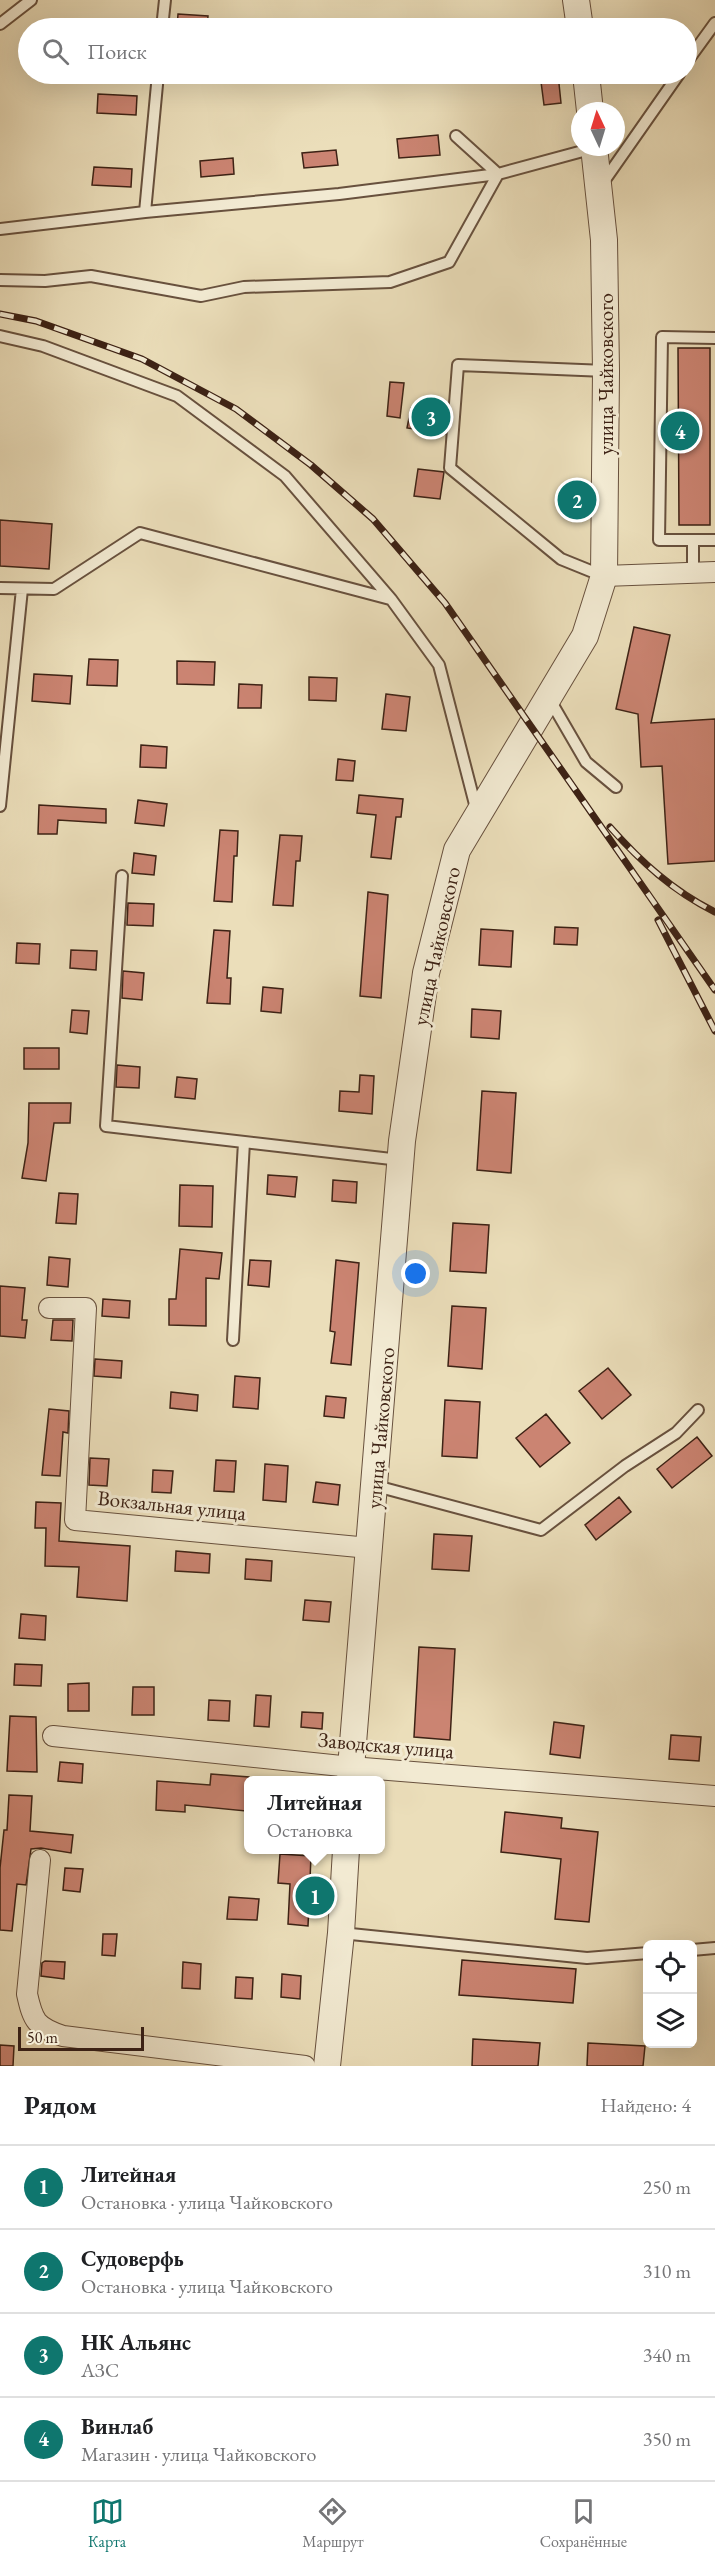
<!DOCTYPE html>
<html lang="ru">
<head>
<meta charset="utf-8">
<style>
	:root { --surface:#fff; --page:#f2f2f2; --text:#202124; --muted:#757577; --line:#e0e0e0; --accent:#0f766e }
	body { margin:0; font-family:"EB Garamond",serif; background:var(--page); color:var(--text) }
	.controls { position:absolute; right:18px; bottom:18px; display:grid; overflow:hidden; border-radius:9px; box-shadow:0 6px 24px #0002 }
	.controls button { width:54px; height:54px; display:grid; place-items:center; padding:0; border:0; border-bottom:2px solid var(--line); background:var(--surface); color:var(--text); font:30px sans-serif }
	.compass { position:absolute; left:571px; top:102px; width:54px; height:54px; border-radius:50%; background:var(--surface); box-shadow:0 6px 24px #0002; rotate:356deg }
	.scale { position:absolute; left:18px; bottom:15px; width:126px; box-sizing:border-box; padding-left:6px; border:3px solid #3d2215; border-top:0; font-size:16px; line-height:21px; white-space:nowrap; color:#3d2215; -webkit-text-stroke:4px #f2ead2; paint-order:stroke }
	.you { position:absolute; left:416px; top:1274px; width:21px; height:21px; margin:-15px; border:4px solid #fff; border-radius:50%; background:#1a73e8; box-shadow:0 0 0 9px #1a73e833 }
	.badge { display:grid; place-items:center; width:39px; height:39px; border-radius:50%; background:var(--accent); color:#fff; font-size:20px; font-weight:700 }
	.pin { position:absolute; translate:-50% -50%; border:3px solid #fff; box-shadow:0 2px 6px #0006 }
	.popup { position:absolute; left:244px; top:1776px; width:141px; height:78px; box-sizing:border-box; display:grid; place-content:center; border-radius:9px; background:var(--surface); filter:drop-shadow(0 2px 4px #0005); font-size:20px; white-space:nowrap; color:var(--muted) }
	.popup b { font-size:22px; color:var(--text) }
	.popup::after { content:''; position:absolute; left:50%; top:100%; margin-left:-12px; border:12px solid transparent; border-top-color:var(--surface) }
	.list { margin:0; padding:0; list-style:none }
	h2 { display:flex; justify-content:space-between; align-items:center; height:78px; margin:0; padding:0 24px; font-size:26px }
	h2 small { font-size:20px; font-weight:400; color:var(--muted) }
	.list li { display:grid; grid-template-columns:39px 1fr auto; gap:18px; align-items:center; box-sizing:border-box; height:84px; padding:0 24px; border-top:2px solid var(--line) }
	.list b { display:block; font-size:22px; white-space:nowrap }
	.list p { margin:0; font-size:20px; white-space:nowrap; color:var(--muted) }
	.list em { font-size:20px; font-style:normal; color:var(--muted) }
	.icon { flex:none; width:33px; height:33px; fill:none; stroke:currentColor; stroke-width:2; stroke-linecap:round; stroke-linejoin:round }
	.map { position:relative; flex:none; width:715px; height:2066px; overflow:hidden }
	.search { position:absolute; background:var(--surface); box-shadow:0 6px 24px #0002; left:18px; right:18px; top:18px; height:66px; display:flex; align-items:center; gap:15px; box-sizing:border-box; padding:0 21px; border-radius:33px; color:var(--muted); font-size:22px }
	.sheet { height:414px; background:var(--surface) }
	nav { display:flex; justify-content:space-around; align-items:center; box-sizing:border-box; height:84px; border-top:2px solid var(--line); background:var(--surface); font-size:16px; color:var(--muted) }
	nav a { display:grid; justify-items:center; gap:3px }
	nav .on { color:var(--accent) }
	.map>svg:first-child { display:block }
	.building { fill:#cb8472; stroke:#3d2215; stroke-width:1.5 }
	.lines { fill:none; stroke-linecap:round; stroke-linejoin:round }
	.service-casing { stroke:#68513e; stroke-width:14 }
	.minor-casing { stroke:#68513e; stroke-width:22 }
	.tertiary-casing { stroke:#68513e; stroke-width:28 }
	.service { stroke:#f2ead2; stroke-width:10 }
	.minor { stroke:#f2ead2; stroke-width:20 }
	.tertiary { stroke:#f2ead2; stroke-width:26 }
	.rail-casing { stroke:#3d2215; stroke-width:7 }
	.rail { stroke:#f2ead2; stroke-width:4.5; stroke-dasharray:14; stroke-linecap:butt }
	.labels { text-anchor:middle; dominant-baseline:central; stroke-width:6; stroke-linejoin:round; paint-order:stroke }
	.street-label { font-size:21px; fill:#3d2215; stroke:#f2ead2 }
</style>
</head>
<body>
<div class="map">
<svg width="715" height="2066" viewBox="0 0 715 2066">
	<rect width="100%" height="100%" fill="#ebdeba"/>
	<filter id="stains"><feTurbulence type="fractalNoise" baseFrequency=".00333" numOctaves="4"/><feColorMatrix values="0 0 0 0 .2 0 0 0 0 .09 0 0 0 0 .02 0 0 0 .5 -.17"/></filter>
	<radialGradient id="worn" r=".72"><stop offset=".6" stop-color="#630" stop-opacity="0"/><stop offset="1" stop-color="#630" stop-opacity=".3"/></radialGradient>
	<path class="building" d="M178,14L208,16L207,28H177Z
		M540,74H558L561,103L544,105Z
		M98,94L137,96L136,115L97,113Z
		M438,135L440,155L399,158L397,139Z
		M336,150L338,165L304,168L302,153Z
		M233,158L234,174L201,177L200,161Z
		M94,167L132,169L131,187L92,185Z
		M678,348H710V525H679Z
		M390,382L404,383L400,418L387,416Z
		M411,408L447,414L445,434L407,428Z
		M418,469L444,472L440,499L414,496Z
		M0,520L52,524L49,569L0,566Z
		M634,627L670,635L651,723L715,719V861L668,864L662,766L641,767L638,714L616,709Z
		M89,659L118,660L117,686L87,685Z
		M177,661L215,662L214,685L177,684Z
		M34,674L72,676L70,704L32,701Z
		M309,677L337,678L336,701L309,700Z
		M239,684L262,685L261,708H238Z
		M386,694L410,697L406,731L382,729Z
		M141,745L167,747L166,768L140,767Z
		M338,759L355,761L353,781L336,780Z
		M359,795L403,799L401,817H396L391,859L371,857L376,815L357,813Z
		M138,800L167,804L164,826L135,823Z
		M39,805L106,809V823L58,820L57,834H38Z
		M220,830L238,831L237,856H234L232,902L214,901Z
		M280,835L302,836L300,861H296L293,906L273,905Z
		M134,853L156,856L154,875L132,873Z
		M368,892L388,895L381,998L360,996Z
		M128,903L154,904L153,926L127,925Z
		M555,927L578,928L577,945L554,944Z
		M481,929L513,931L511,967L479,965Z
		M214,930L230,931L227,978H231L230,1004L207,1003Z
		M17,943L40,944L39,964L16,963Z
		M71,950L97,951L96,970L70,968Z
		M123,971L144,973L142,1000L122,998Z
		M263,987L283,989L281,1013L261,1011Z
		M472,1009L501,1011L499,1039L471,1037Z
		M72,1010L89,1011L87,1034L70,1032Z
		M24,1048H59V1069H24Z
		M117,1065L140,1067L139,1088L116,1087Z
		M360,1075L374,1076L372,1114L339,1111L340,1091L359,1092Z
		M177,1077L197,1079L195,1099L175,1097Z
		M482,1091L516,1093L511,1173L477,1170Z
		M29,1103H71L70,1123H54L46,1181L22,1178L28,1143Z
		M268,1175L297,1177L295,1197L267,1194Z
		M333,1180L357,1182L356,1203L332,1201Z
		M180,1185L213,1186L212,1227L179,1226Z
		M59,1193L78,1194L76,1224L56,1223Z
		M453,1223L489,1225L486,1273L450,1271Z
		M180,1249L222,1253L219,1279L206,1278V1326L169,1325V1299H176Z
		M49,1257L70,1259L68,1287L47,1285Z
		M250,1260L271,1261L269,1287L248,1285Z
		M336,1260L359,1263L351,1365L331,1363L335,1332L330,1331Z
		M0,1286L25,1288L22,1320H27L25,1338L0,1336Z
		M103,1299L130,1301L129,1318L102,1316Z
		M452,1306L486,1308L482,1369L448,1366Z
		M53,1320H73L72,1341L51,1340Z
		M95,1359L122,1361L121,1378L94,1376Z
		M608,1368L631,1395L602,1419L579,1391Z
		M235,1376L260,1378L258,1409L233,1407Z
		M171,1392L198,1395L197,1411L170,1408Z
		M326,1396L346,1398L344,1418L324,1416Z
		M445,1400L480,1402L477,1458L442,1456Z
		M49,1409L69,1411L68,1433L63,1432L60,1476L42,1475Z
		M546,1414L570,1443L540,1467L516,1438Z
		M697,1437L712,1456L672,1488L657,1469Z
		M90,1458L109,1459L107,1486L89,1485Z
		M216,1460L236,1461L234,1492L214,1491Z
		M265,1464L288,1466L286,1502L263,1500Z
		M153,1470L173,1471L171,1493L152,1492Z
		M316,1482L340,1485L338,1505L313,1502Z
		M619,1497L631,1512L596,1540L585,1525Z
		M36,1502L61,1503L59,1541L130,1546L127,1601L77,1597L79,1567L45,1566L46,1528H35Z
		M434,1534L472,1536L469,1571L432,1569Z
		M176,1551L210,1554L209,1573L175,1571Z
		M246,1559L272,1561L271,1581L245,1579Z
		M305,1600L331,1602L329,1622L303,1620Z
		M21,1614L46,1616L45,1640L19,1638Z
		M419,1647L455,1649L450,1740L414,1737Z
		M15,1664L42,1665L41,1686L14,1685Z
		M89,1683V1711H68V1684Z
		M133,1687H154V1715H132Z
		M256,1695L271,1696L269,1727L254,1726Z
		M209,1700L230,1701L229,1721L208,1720Z
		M302,1712L323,1713L322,1729L301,1727Z
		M10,1716L36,1717L37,1772L7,1771Z
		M554,1722L584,1726L580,1758L550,1754Z
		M671,1735L701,1737L699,1761L669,1759Z
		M60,1762L83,1764L82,1783L58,1781Z
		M211,1774L249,1777L246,1811L185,1805V1812L156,1810L157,1781L210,1785Z
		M9,1795L32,1796L30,1831L73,1835L71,1853L41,1848L31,1849L26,1885L17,1884L12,1931L0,1930V1868L4,1830H7Z
		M505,1812L562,1818L561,1828L598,1832L589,1922L555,1919L561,1859L501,1852Z
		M280,1854L311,1856L308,1926L288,1924L290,1884L278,1883Z
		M65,1868L83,1869L80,1892L63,1890Z
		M229,1897L259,1899L257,1920L227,1919Z
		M103,1934H117L115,1956L102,1955Z
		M462,1960L576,1969L573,2003L459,1995Z
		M45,1961L65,1962L64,1979L41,1976L42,1963Z
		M183,1962L201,1964L200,1989L182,1988Z
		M282,1974L301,1976L300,1999L281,1997Z
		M236,1977L253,1978L252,1999L235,1998Z
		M473,2039L540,2043L538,2066H472Z
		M588,2043L645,2046L643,2066H587Z
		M0,2045L14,2046L13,2066H0Z"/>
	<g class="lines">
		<defs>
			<path id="service" d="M0,24L31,0
				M162,28L165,0
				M686,63L715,23
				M158,74L145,212L339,194L498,174L594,148
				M602,184L679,74
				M0,229L145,212
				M0,280L45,281L91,276L201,296L244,287L390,282L449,262L498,174L456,136
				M0,336L43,346L177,396L285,476L391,599L439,665L477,812
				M693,540H659L662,337L715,338
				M693,573V540H715
				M603,576L561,559L450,468L458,365L606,371
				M0,588L54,589L140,533L390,599
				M550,700L586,762L616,787
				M0,806L22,589
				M122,876L106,1126L400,1160
				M233,1340L244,1142
				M376,1486L541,1530L625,1466L676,1433L698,1410
				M341,1933L587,1958L648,1953
				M692,1950L715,1948"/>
			<path id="minor" d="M604,576L715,572
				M49,1308H86L75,1520L369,1548
				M53,1736L351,1767L715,1796
				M40,1860L27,1994C33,2021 36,2027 63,2036L305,2066"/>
			<path id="tertiary" d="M576,0L580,28
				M586,74L590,111
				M350,1780L402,1141L426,973L457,850L585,636L604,576L606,371L604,240L594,147
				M327,2066L341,1933L346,1850"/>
		</defs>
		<use href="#service" class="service-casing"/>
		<use href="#minor" class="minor-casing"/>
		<use href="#tertiary" class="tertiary-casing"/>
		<use href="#service" class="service"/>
		<use href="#minor" class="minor"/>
		<use href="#tertiary" class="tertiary"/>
		<defs>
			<path id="rail" d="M0,314L36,321L142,359L236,409L311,465L373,519L445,603L715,990
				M610,827C641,862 673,891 715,912
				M658,920L715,1031"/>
		</defs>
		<use href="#rail" class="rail-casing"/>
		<use href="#rail" class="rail"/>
	</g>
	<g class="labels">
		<g class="street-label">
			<text transform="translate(605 374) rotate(-90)">улица Чайковского</text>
			<text transform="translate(436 946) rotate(-78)">улица Чайковского</text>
			<text transform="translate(380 1428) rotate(-85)">улица Чайковского</text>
			<text transform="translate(172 1505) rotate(6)">Вокзальная улица</text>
			<text transform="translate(386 1745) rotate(5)">Заводская улица</text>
		</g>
	</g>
	<rect width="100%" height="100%" filter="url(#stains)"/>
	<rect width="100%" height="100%" fill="url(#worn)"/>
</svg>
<div class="controls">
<button><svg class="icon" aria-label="locate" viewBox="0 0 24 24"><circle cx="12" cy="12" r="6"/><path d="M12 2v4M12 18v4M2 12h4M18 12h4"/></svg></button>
<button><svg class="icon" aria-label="layers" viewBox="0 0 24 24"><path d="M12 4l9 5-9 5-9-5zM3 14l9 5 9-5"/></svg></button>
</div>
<svg class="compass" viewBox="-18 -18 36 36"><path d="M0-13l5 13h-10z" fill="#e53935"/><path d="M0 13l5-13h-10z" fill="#757577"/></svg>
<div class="scale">50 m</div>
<div class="you"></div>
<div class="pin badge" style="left:315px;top:1896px">1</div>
<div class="popup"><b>Литейная</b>Остановка</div>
<div class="pin badge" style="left:577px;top:500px">2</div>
<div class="pin badge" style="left:431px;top:417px">3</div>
<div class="pin badge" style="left:680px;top:431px">4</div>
<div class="search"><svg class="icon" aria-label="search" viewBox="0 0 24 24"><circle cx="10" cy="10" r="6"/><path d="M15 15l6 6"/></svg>Поиск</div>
</div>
<section class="sheet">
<h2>Рядом<small>Найдено: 4</small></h2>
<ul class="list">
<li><span class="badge">1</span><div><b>Литейная</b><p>Остановка · улица Чайковского</p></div><em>250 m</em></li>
<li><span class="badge">2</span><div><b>Судоверфь</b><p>Остановка · улица Чайковского</p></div><em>310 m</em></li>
<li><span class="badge">3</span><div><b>НК Альянс</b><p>АЗС</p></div><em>340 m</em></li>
<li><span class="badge">4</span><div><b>Винлаб</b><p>Магазин · улица Чайковского</p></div><em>350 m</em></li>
</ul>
</section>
<nav>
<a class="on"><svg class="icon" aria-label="map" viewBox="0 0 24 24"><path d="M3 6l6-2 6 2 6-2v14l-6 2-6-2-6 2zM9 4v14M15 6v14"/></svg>Карта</a>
<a><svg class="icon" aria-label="directions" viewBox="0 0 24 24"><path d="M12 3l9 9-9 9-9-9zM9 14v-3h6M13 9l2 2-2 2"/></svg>Маршрут</a>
<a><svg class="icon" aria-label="saved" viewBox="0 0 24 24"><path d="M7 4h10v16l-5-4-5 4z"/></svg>Сохранённые</a>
</nav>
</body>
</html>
